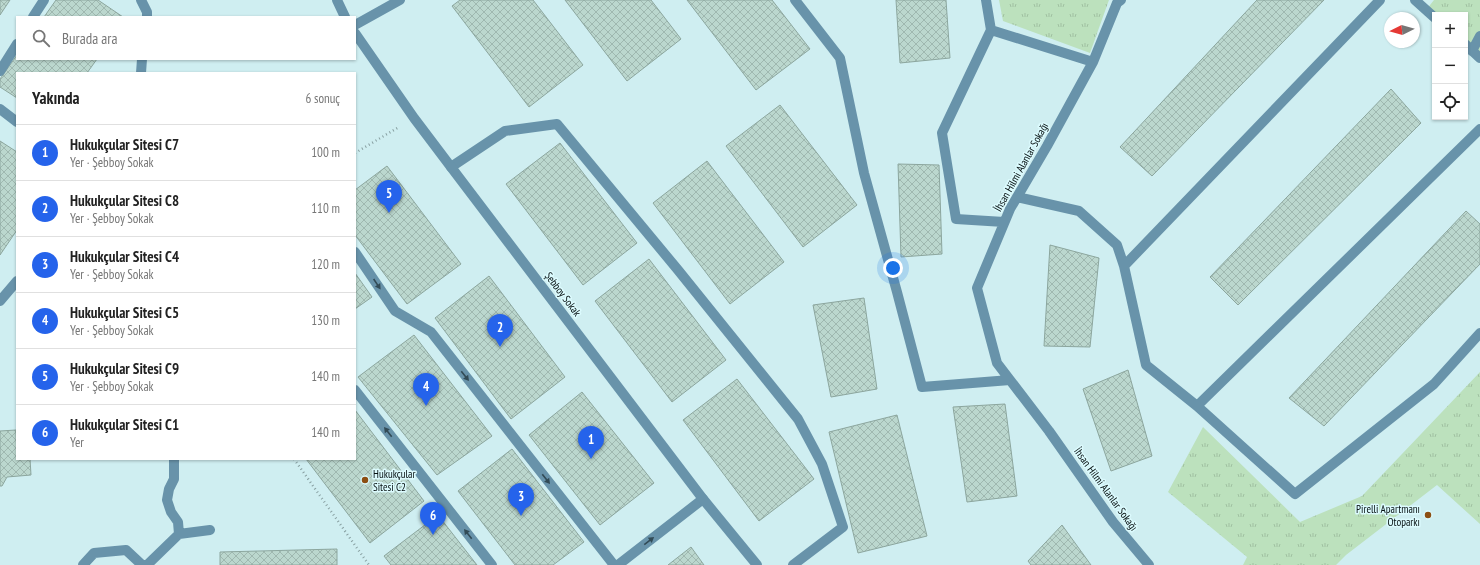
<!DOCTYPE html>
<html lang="tr">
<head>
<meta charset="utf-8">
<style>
	:root { --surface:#fff; --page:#f6f6f6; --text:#222; --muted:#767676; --line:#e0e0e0; --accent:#2563eb }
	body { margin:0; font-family:"PT Sans Narrow",sans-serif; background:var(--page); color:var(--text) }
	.controls { position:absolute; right:12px; top:12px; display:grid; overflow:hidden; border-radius:0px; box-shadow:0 1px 3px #0004 }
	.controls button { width:36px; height:36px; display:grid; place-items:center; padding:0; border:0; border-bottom:1px solid var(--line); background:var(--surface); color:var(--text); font:20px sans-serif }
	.compass { position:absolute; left:1384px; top:12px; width:36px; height:36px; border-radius:50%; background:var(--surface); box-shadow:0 1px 3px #0004; rotate:265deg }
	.you { position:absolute; left:893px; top:268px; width:14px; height:14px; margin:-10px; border:3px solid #fff; border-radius:50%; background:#1a73e8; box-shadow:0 0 0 6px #1a73e833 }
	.badge { display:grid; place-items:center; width:26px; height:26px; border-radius:50%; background:var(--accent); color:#fff; font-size:13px; font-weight:700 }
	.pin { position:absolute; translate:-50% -33px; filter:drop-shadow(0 1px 2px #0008) }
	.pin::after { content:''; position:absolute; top:21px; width:14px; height:12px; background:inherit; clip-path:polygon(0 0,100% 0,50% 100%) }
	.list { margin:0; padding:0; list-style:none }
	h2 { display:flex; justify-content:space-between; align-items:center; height:52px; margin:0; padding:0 16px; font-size:17px }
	h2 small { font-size:13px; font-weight:400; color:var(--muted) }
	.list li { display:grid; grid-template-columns:26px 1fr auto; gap:12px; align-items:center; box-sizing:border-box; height:56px; padding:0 16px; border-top:1px solid var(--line) }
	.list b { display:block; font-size:15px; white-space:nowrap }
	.list p { margin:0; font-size:13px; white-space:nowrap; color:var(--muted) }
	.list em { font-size:13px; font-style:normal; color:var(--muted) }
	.icon { flex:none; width:22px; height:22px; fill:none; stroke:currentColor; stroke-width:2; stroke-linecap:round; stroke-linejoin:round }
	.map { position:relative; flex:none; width:1480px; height:565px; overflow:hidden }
	.search { position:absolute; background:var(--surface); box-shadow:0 1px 3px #0004; left:16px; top:16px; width:340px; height:44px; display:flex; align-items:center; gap:10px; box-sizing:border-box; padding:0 14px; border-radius:0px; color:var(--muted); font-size:15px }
	.panel { position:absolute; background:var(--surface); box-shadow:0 1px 3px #0004; left:16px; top:72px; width:340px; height:388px; border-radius:0px }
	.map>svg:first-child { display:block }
	.grass { fill:url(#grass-tufts) }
	.building { fill:url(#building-cross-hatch); stroke:#8ca69e }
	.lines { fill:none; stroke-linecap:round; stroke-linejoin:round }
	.path { stroke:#88a0a2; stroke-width:2.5; stroke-dasharray:1 3; stroke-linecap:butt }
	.minor { stroke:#6893aa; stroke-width:10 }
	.tertiary { stroke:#6893aa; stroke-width:10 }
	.oneway { fill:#324b56 }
	.poi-dot { fill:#8c4e12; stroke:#dcfbfe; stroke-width:1.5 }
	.labels { text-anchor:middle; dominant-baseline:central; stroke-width:3; stroke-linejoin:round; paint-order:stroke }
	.street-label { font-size:11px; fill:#061011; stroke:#dcfbfe }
	.poi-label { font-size:11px; fill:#061011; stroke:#dcfbfe; text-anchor:start }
</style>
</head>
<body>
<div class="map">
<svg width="1480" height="565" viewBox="0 0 1480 565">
	<defs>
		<pattern id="grass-tufts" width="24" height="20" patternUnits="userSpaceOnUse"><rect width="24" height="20" fill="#bce1bd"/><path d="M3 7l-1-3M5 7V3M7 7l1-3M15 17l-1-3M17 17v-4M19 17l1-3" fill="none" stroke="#a0c0a1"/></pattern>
		<pattern id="building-cross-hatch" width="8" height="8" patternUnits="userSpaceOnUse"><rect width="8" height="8" fill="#bbd7ce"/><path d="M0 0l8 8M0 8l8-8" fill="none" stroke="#9fb8b0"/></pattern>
	</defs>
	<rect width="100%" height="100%" fill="#cfeef1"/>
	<path class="grass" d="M999,0H1109L1090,53L1003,21Z
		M1434,0H1480V62L1465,48V15H1435L1426,10Z
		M1480,372V524L1437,485L1346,555L1336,565H1243L1247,557L1168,492L1203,427L1300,522L1362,496Z"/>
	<path class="building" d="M0,0H10L0,15Z
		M56,0H98L123,17H44Z
		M460,0H533L583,65L529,107L452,6Z
		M565,0H651L681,39L627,81Z
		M687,0H772L810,49L756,90Z
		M896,0H946L950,58L900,63Z
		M1257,0H1324L1152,176L1120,147Z
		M17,55V59H97L87,73H17V98L0,87V79Z
		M1391,89L1421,123L1238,305L1210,277Z
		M780,105L857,205L803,247L726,146Z
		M0,141L17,152V230L0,255Z
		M560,143L637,243L583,285L506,184Z
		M707,161L784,262L730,304L653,203Z
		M898,164L939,165L942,254L901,257Z
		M387,166L461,264L407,304L355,235V190Z
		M1466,211L1480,224V264L1324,426L1289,398Z
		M1050,245L1099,258L1090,347L1044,346Z
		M649,259L726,360L672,402L595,301Z
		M355,273L372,297L355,309Z
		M489,276L565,377L511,419L435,318Z
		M864,298L877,389L831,397L813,305Z
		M414,335L492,436L437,475L358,377Z
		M1128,370L1152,456L1111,471L1083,389Z
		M737,379L814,479L759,521L683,420Z
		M582,392L654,483L600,525L529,435Z
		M1005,404L1017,496L967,502L953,407Z
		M355,410L424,501L370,543L306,459H355Z
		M897,415L927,536L858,553L829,432Z
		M16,430L17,459H30L31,475L7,477L2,486H0V431Z
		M512,449L584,542L553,565H515L458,491Z
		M438,515L477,565H391L384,556Z
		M1062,525L1091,565H1031L1028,561Z
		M691,547L704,565H668Z
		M337,549V565H220V552Z"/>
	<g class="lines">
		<path class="path" d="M355,153L399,127
			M294,459L369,565"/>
		<path class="minor" d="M141,0L147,12V17
			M795,0L840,58L864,173L897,292L922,387L1010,380
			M986,0L991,30L942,133L956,219L1004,222
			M1121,0L1117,3L1093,62L1047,146L1010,209L977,288L997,363L1049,431L1113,522L1149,565
			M1380,0L1124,266L1146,365L1197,406L1480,129
			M1415,0L1435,18
			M33,17L44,0
			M355,25L400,0
			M991,30L1093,62
			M1465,44L1480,58
			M1472,51L1480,36
			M0,71L17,44
			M141,73L142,59
			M0,109L17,122
			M451,167L505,131L557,124L678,270L798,419L822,464L843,527L793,565
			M1017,197L1079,211L1117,245L1124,266
			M355,252L395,311L431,332L614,565
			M0,301L17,281
			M355,390L492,565
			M1197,406L1295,494L1434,384L1480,333
			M179,534L210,530
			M83,565L94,553L126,550L142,565
			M147,565L179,534L178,522L171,512L167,500L169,489L174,479V459
			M618,565L703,499"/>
		<path class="tertiary" d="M337,0L345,17
			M355,33L414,118L451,167L703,499L757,565"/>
	</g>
	<defs><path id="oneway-solid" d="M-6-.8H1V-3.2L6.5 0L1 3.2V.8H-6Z"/></defs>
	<g class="oneway">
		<use href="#oneway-solid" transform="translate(377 284) rotate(56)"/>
		<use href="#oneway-solid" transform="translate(465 376) rotate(52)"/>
		<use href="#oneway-solid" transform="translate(388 432) rotate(-128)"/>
		<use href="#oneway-solid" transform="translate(546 479) rotate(52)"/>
		<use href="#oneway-solid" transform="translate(468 534) rotate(-128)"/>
		<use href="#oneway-solid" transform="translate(649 541) rotate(-38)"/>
	</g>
	<g class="poi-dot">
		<circle cx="365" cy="480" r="4"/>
		<circle cx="1428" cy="515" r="4"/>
	</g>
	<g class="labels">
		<g class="street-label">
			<text transform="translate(1021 167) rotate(-61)">İhsan Hilmi Alanlar Sokağı</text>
			<text transform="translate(563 294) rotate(53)">Şebboy Sokak</text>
			<text transform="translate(1106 489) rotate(54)">İhsan Hilmi Alanlar Sokağı</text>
		</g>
		<g class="poi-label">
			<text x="373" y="474">Hukukçular<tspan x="373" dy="13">Sitesi C2</tspan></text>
			<text x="1420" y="509" text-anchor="end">Pirelli Apartmanı<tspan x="1420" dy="13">Otoparkı</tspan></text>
		</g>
	</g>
</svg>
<div class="controls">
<button>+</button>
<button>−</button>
<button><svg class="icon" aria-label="locate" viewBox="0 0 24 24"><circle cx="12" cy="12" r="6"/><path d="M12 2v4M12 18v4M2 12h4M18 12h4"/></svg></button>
</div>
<svg class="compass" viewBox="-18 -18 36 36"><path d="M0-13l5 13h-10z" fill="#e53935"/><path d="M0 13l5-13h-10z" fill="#767676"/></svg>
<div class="you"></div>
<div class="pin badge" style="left:591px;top:459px">1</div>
<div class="pin badge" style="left:500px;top:347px">2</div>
<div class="pin badge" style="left:521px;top:516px">3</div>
<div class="pin badge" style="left:426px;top:406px">4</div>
<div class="pin badge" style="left:389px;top:213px">5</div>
<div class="pin badge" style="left:433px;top:535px">6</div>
<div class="search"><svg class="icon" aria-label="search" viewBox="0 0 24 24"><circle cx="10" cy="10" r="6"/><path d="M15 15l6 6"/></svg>Burada ara</div>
<section class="panel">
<h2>Yakında<small>6 sonuç</small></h2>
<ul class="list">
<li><span class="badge">1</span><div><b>Hukukçular Sitesi C7</b><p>Yer · Şebboy Sokak</p></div><em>100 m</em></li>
<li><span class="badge">2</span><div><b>Hukukçular Sitesi C8</b><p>Yer · Şebboy Sokak</p></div><em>110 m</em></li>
<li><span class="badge">3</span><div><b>Hukukçular Sitesi C4</b><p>Yer · Şebboy Sokak</p></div><em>120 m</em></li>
<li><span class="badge">4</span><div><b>Hukukçular Sitesi C5</b><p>Yer · Şebboy Sokak</p></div><em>130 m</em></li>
<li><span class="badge">5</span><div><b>Hukukçular Sitesi C9</b><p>Yer · Şebboy Sokak</p></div><em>140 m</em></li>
<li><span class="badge">6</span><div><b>Hukukçular Sitesi C1</b><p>Yer</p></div><em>140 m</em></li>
</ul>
</section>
</div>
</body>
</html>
